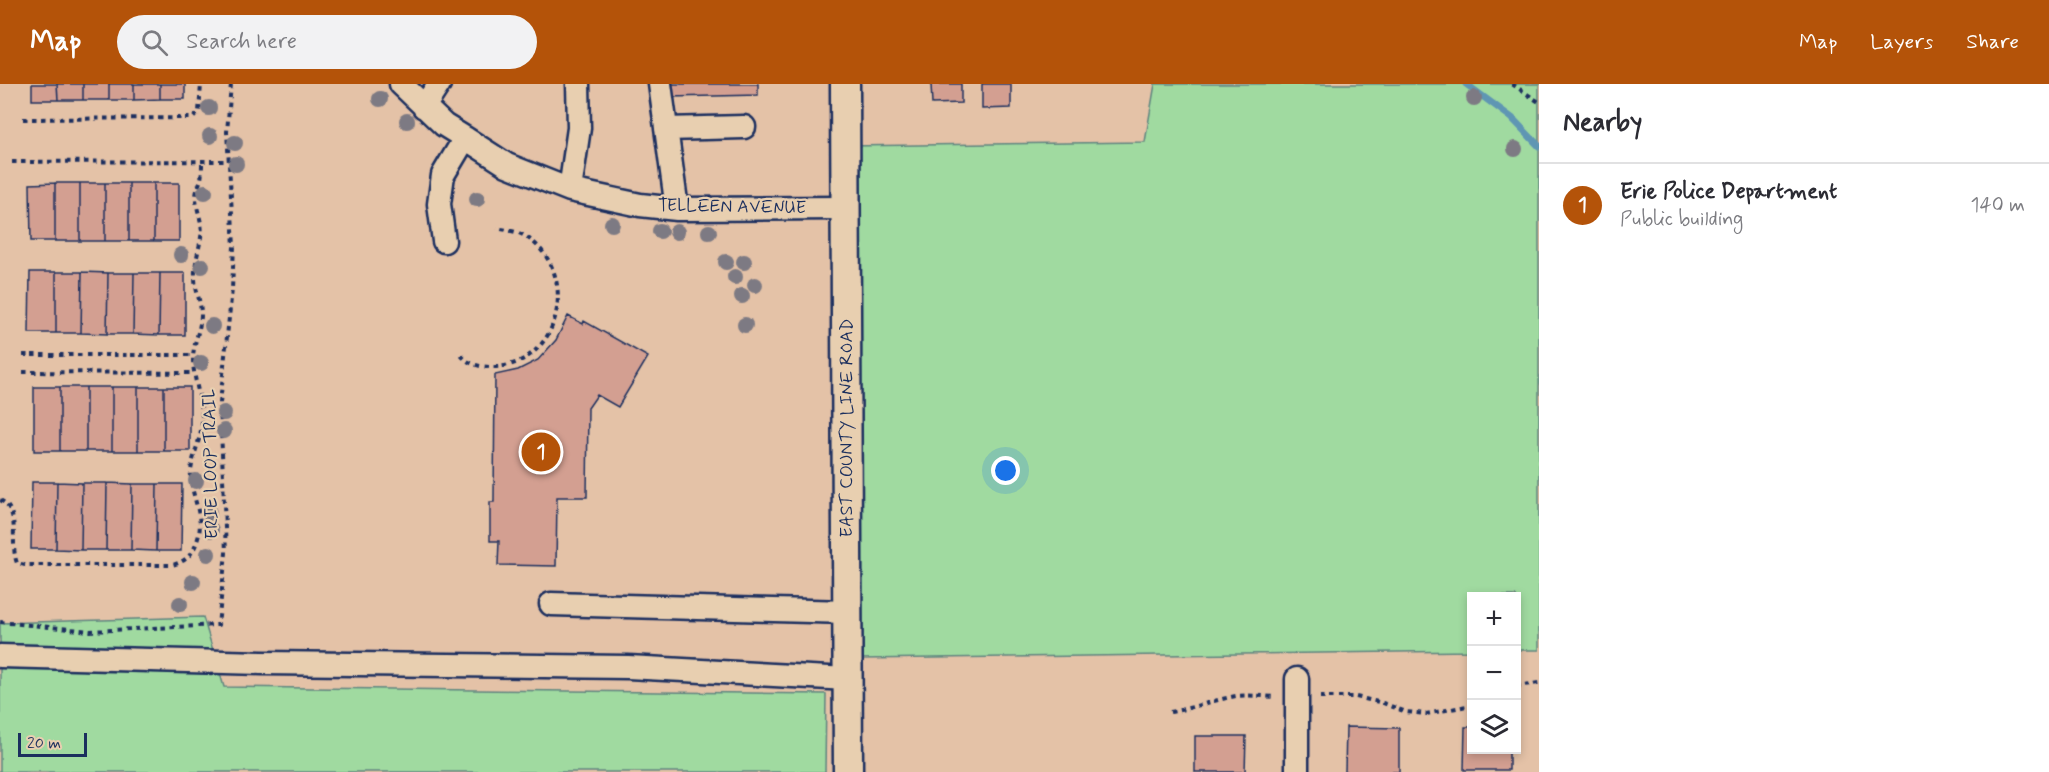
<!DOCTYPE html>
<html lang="en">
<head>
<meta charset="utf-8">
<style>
	:root { --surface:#fff; --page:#f2f2f3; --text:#2b2b33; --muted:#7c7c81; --line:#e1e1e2; --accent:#b45309 }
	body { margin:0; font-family:Mynerve,sans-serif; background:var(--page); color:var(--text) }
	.controls { position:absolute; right:18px; bottom:18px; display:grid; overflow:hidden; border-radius:0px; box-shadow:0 3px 9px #0003 }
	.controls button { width:54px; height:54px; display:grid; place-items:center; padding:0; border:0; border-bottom:2px solid var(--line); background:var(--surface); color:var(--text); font:30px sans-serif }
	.scale { position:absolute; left:18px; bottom:15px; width:69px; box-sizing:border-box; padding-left:6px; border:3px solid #1b2f5e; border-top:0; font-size:16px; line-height:21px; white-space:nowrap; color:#1b2f5e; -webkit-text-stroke:4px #e8cfb0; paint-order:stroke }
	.you { position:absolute; left:1006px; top:387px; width:21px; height:21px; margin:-15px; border:4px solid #fff; border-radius:50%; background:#1a73e8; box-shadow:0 0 0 9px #1a73e833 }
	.badge { display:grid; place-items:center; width:39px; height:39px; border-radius:50%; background:var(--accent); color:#fff; font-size:20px; font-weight:700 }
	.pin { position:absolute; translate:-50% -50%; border:3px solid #fff; box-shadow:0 2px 6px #0006 }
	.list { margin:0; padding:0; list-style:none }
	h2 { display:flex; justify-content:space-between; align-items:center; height:78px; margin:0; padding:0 24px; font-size:26px }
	h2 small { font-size:20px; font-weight:400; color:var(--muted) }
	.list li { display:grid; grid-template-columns:39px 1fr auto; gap:18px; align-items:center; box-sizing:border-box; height:84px; padding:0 24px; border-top:2px solid var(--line) }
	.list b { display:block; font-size:22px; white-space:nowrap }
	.list p { margin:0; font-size:20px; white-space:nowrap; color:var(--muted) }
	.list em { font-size:20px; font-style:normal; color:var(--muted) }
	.icon { flex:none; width:33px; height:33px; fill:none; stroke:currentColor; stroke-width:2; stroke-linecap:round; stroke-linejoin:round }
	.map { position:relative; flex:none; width:1539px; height:688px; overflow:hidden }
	header { display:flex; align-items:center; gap:36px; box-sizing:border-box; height:84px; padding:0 30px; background:var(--accent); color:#fff }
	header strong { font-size:28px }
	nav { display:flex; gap:33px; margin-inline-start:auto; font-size:21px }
	.search { width:420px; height:54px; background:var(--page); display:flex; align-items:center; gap:15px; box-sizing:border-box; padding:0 21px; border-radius:33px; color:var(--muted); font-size:22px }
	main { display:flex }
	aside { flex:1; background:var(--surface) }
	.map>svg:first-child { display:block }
	.green { fill:#a0daa0; stroke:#5e847f; stroke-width:1.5 }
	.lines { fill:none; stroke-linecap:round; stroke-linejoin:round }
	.stream { stroke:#5f96b3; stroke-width:7 }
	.building { fill:#d39f91; stroke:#1b2f5e; stroke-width:1.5 }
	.minor-casing { stroke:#1b2f5e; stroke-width:27 }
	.major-casing { stroke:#1b2f5e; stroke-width:33 }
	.path { stroke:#1b2f5e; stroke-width:4; stroke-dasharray:4.5 4.5; stroke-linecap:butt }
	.minor { stroke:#e8cfb0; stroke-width:22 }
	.major { stroke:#e8cfb0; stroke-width:28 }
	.tree { fill:#7d7a83 }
	.labels { text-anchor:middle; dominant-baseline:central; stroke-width:4.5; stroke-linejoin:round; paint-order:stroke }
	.street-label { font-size:18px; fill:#1b2f5e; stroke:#e8cfb0 }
</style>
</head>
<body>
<header>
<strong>Map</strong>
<div class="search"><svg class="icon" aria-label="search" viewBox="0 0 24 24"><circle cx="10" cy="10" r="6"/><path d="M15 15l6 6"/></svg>Search here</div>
<nav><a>Map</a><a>Layers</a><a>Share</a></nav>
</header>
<main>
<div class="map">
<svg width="1539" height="688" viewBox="0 0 1539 688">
	<rect width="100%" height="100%" fill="#e4c2a7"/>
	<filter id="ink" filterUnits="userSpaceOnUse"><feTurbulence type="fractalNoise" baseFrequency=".0167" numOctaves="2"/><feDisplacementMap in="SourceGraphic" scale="12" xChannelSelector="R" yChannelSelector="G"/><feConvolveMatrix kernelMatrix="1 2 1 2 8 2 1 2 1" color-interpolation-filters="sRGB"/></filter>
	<g filter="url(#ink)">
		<path class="green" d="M1155,0H1539V566H1517L1516,512H1472L1471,567L861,575L849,62L1145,58Z
			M203,533L224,603L826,610L825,688H0V539Z"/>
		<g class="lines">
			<path class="stream" d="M1466,0L1512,34L1539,62"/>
		</g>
		<path class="building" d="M32,0H57L58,16H32Z
			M57,0H83V16H58Z
			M83,0H109V16H83Z
			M109,0H134V16H109Z
			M134,0H160V15L134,16Z
			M160,0H185V15H160Z
			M670,0H758V11L670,13Z
			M931,0H961V19L932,20Z
			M982,0H1011V24L982,25Z
			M55,99V157H31L30,100Z
			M55,99H80V157H55Z
			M80,99H105V157H80Z
			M105,99H129V157H105Z
			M129,99H154V157H129Z
			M154,99H179V157H154Z
			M30,188H56V249H29Z
			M56,188H82L81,249H56Z
			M82,188L108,189L107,250L81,249Z
			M108,189H134L133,250H107Z
			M134,189H160L159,251L133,250Z
			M160,189H185V251H159Z
			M568,232L583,240L584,237L648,273L618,323L597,311L588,324L587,413H557L556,482L498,481L499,457H490V418H494L495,291L518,286L538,276L556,256Z
			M34,303H60V367H34Z
			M60,303H86V367H60Z
			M86,303H112V367H86Z
			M112,303H138V367H112Z
			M138,303H164V367H138Z
			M164,303H190V367H164Z
			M32,398H57L56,465H31Z
			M57,398L82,399L81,466L56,465Z
			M82,399H107L106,466H81Z
			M107,399L132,400L131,466H106Z
			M132,400H157L156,467L131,466Z
			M157,400H182L181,467H156Z
			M1346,643L1399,644V688H1345Z
			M1465,643H1472V666H1509V686H1464Z
			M1195,652H1246L1245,688H1195Z"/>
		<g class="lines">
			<defs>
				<path id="minor" d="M401,0L444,41L465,54L507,81L570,106L640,121L677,125L846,124
					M660,0L677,125
					M424,23L439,0
					M666,45L744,43
					M570,106L579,44L578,0
					M444,157L439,120L443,91L465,54
					M551,520L848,528
					M0,572L262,579L628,583L848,595
					M1297,688V595"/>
				<path id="major" d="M845,0L848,688"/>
			</defs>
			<use href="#minor" class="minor-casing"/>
			<use href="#major" class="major-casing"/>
			<path class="path" d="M1512,0L1539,18
				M23,35L193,34L199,28L201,0
				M12,78L227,77
				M23,271H193
				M461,271C469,281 480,283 494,283C562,281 582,185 523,151C516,147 505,146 497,144
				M23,288L193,289
				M0,416C22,427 9,459 17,479L25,481H172C186,478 194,469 198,454C205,430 189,410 191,387C193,370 201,355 202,338C203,317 193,296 193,275C193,259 201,245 201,230C201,217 195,206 195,194C194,180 199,167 201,153C204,139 196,127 196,113C196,107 199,101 201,95C202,90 202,83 202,77
				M0,538L90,547L218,541L226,469L220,319L232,205L234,162L227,48L231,0
				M1516,602L1539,599
				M1320,613H1356L1383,619L1406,628L1426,630L1472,621
				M1170,628C1193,624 1214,616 1236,612C1249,611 1263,612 1275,613"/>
			<use href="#minor" class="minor"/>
			<use href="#major" class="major"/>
		</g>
		<g class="tree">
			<circle cx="1474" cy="14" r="8"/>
			<circle cx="380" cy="15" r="8"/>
			<circle cx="209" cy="24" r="8"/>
			<circle cx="407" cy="37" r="8"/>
			<circle cx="210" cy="52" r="8"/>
			<circle cx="235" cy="59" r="8"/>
			<circle cx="1515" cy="65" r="8"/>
			<circle cx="236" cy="80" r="8"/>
			<circle cx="205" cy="108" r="8"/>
			<circle cx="477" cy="115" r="8"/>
			<circle cx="612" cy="140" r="8"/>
			<circle cx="660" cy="147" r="8"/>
			<circle cx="677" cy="148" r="8"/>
			<circle cx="709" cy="148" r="8"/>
			<circle cx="181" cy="171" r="8"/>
			<circle cx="726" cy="178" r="8"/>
			<circle cx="744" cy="178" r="8"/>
			<circle cx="202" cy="182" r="8"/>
			<circle cx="735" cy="193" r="8"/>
			<circle cx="755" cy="201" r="8"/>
			<circle cx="742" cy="212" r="8"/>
			<circle cx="745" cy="241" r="8"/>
			<circle cx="212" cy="242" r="8"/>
			<circle cx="201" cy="279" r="8"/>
			<circle cx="224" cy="329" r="8"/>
			<circle cx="224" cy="347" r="8"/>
			<circle cx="196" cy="397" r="8"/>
			<circle cx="209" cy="429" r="8"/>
			<circle cx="211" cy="446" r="8"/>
			<circle cx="208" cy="470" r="8"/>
			<circle cx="193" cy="498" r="8"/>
			<circle cx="180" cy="520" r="8"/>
		</g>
	</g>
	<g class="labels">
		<g class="street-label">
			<text transform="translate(732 123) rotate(1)">TELLEEN AVENUE</text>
			<text transform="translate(847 344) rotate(-90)">EAST COUNTY LINE ROAD</text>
			<text transform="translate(211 380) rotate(-91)">ERIE LOOP TRAIL</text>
		</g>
	</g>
</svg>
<div class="controls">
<button>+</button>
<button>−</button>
<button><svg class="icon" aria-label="layers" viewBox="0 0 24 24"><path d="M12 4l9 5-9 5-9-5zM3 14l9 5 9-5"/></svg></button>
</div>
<div class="scale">20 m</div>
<div class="you"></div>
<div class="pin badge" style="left:541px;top:368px">1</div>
</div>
<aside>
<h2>Nearby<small></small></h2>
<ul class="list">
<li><span class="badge">1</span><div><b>Erie Police Department</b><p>Public building</p></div><em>140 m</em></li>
</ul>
</aside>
</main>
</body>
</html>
